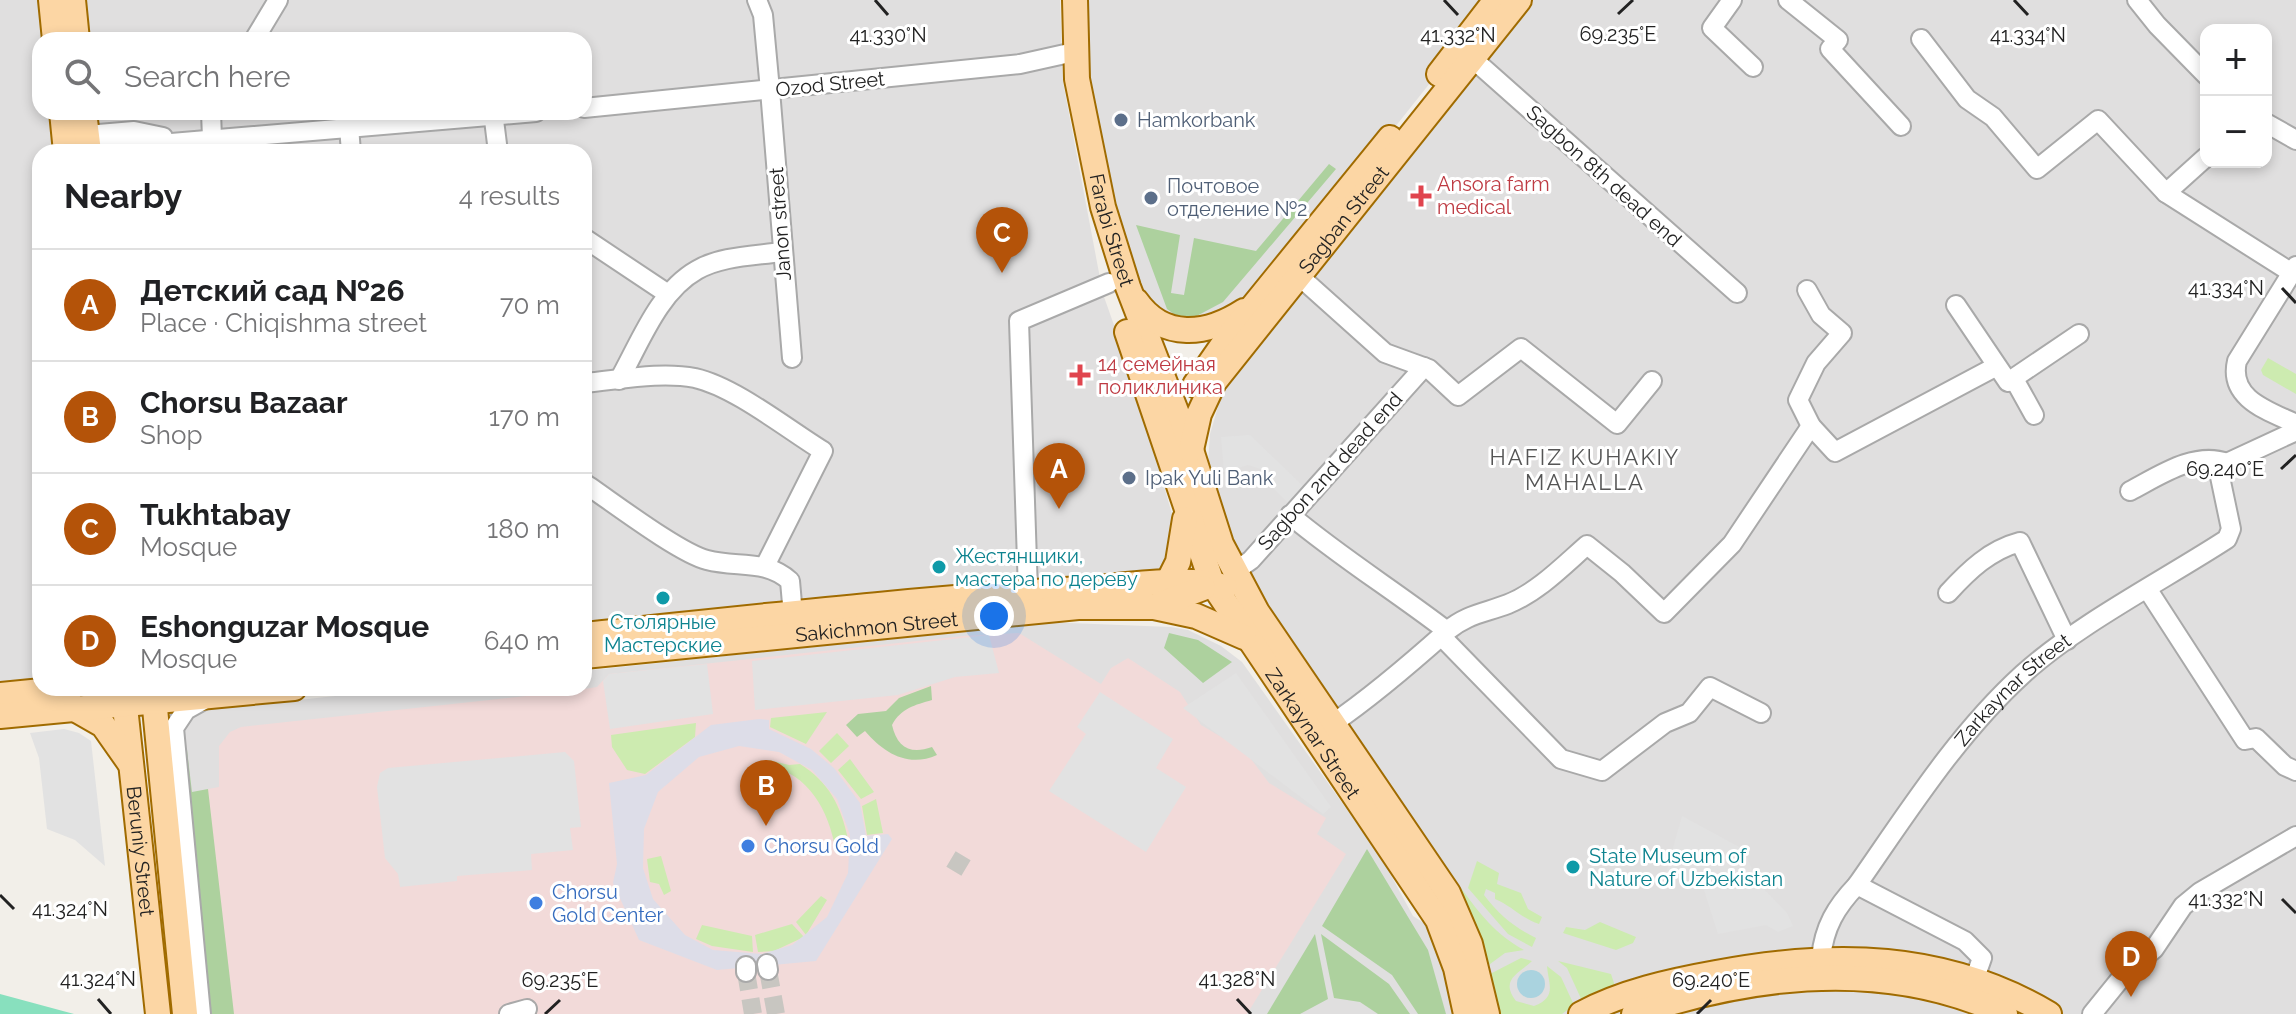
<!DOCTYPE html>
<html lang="en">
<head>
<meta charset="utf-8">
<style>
	:root { --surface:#fff; --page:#f2f2f2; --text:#202124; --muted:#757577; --line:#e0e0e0; --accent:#b45309 }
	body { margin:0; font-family:Raleway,sans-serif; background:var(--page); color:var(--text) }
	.controls { position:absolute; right:24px; top:24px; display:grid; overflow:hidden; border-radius:16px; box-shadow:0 4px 12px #0003 }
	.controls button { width:72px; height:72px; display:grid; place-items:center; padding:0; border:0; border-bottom:2px solid var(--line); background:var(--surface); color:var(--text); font:40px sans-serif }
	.you { position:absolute; left:994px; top:616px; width:28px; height:28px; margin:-20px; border:6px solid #fff; border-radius:50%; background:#1a73e8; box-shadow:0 0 0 12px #1a73e833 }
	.badge { display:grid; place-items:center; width:52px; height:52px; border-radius:50%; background:var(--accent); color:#fff; font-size:26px; font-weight:700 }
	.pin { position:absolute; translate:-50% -66px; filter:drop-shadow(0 2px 4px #0008) }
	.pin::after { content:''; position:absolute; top:42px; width:28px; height:24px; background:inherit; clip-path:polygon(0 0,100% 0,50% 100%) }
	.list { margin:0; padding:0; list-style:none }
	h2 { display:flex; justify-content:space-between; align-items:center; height:104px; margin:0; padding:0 32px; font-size:34px }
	h2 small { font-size:26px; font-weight:400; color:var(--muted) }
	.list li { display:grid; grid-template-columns:52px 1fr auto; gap:24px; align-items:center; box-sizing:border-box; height:112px; padding:0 32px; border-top:2px solid var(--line) }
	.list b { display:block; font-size:30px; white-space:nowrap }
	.list p { margin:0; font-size:26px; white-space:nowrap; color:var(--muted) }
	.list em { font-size:26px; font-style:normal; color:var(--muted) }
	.icon { flex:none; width:44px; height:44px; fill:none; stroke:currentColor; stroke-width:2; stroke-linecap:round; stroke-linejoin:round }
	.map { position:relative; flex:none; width:2296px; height:1014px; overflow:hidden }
	.search { position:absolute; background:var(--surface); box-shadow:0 4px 12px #0003; left:32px; top:32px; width:560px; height:88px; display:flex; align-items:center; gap:20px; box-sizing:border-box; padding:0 28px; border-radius:24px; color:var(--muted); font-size:30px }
	.panel { position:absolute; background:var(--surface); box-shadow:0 4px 12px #0003; left:32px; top:144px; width:560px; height:552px; border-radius:24px }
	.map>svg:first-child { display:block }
	.residential { fill:#e0dfdf; fill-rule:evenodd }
	.commercial { fill:#f2dad9 }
	.grass { fill:#cdebb0 }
	.forest { fill:#add19e }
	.pitch { fill:#88e0be }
	.parking { fill:#e2e2e2 }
	.plaza { fill:#dddde8; fill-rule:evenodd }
	.water { fill:#aad3df }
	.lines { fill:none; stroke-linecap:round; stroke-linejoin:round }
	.minor-tunnel { stroke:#c8c6c1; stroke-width:18; stroke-dasharray:18 9; stroke-linecap:butt }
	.minor-casing { stroke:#a9a9a9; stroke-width:22 }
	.major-casing { stroke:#a06b00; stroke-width:28 }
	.minor { stroke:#fff; stroke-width:18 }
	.major { stroke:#fcd6a4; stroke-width:24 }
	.ticks { fill:none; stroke:#222; stroke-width:3 }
	.service-dot { fill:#5c6f8a; stroke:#fff; stroke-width:3 }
	.health-dot { fill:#e0444e; stroke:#fff; stroke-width:3 }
	.culture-dot { fill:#0f9aa8; stroke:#fff; stroke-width:3 }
	.shop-dot { fill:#3f7fe0; stroke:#fff; stroke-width:3 }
	.labels { text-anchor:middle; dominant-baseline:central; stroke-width:6; stroke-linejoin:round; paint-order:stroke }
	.street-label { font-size:20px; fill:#222; stroke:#fff }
	.service-label { font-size:20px; fill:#4e5e75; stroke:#fff; text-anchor:start }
	.health-label { font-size:20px; fill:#be3a42; stroke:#fff; text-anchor:start }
	.culture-label { font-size:20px; fill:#0d838f; stroke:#fff; text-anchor:start }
	.shop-label { font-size:20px; fill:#366cbe; stroke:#fff; text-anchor:start }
	.neighbourhood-label { font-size:22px; letter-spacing:2px; fill:#555; stroke:#fff }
	.ticks-label { font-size:20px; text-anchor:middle; fill:#222; stroke:#fff; stroke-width:6; stroke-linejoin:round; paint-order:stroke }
</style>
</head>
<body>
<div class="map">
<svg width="2296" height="1014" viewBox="0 0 2296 1014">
	<rect width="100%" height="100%" fill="#f2efe9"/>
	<path class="residential" d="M0,0H51L55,40H40V112H62L66,152H40V688H123L125,705L0,716Z
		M85,0H1060L1063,82L1103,294L1133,379L1172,514L1175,537L1165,567L1155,572L584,625V152H102L97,112H584V40H90Z
		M1076,0H1496L1360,171L1241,302L1195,326L1152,315L1104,207Z
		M1520,0H2296V1014H206L180,737L188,716L197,711L409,688H584V671L1044,622L1171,627L1188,630L1221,646L1242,662L1360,828L1387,868L1413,916L1446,937L1240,560L1216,500L1208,463L1210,434L1223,390ZM2206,30H2266V162H2206Z"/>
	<path class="commercial" d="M1019,633L1101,684L1111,668L1128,658L1180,692L1201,725L1245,751L1269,783L1326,818L1317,834L1346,854L1247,1014H233L207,794L208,789L219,787V746L230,732L241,727L564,692L597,687L609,674L964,636Z"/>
	<path class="grass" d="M2268,358L2296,374V394L2263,375L2261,370Z
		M827,712L806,744L770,727L771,718Z
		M696,723L695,737L645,774L627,770L612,747L611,735Z
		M837,733L849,746L831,763L819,751Z
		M850,759L874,792L861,799L838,770Z
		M769,760L789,765L800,764C829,782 841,806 848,839L834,842C826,804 803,769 762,765Z
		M876,799L883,833L867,835L862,806Z
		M661,856L671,891L664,895L659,884L650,882L647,859Z
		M1477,861L1499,873L1497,884L1521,893L1528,909L1542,917L1539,924C1521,918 1512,906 1495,899V893L1486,889L1484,895C1499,915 1514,927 1536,938L1532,947L1508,934L1468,888Z
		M1461,888C1480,914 1495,934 1524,950L1505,953L1486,967L1458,889Z
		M821,896L827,900L806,935L796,922Z
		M1600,922L1636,937L1633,943L1616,950L1563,933L1566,927L1585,930Z
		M792,924L804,937L774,951L758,952L755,935Z
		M702,925L752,936L753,952L712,946L696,939Z
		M1521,958L1532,961C1520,973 1499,979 1516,1001L1534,1006C1558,997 1548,983 1547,966L1561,977L1574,1005L1562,1014H1500L1490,974Z
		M1558,961L1611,974L1615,986L1583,1003L1567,968Z"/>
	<path class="forest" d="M1329,164L1336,169L1223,302L1191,319L1178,317L1167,309L1136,225L1180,235L1171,293L1184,295L1194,238L1256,251Z
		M1169,633L1198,640L1232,662L1203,683L1164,648Z
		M931,686L932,700C915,705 901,708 892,725C897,747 910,755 932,747L937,755C908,768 884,753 865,731L857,737L846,725L858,714L886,711L899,698Z
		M182,750H187L192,792L208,789L234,1014H208Z
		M1367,849L1428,950L1446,1014H1418L1392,975L1322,926Z
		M1315,934L1328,999L1300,1014H1267Z
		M1321,934L1389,984L1410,1014H1378L1360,1002L1334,998Z"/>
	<path class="pitch" d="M0,994L74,1014H0Z"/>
	<path class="parking" d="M1250,435L1304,487L1288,503L1270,485L1263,470L1248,465L1224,472L1221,437Z
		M989,635L999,673L955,677L898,695L755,710L752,661Z
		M707,664L713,714L610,729L603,681L609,674Z
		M1236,673L1331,807L1323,814L1183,708Z
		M1100,692L1173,739L1156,768L1186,787L1146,852L1049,791L1086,734L1077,727Z
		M64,729L79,733L91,741L105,866L75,840L47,829L39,758L30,733Z
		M565,752L574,761L581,827L570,828L573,850L531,854L532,870L457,876V881L400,887L398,874L385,858L377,787L380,773L388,768Z
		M1682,816L1743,849L1758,883L1787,913L1793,926L1778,932L1766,925L1718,934L1704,890L1666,873Z"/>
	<path class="plaza" d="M759,719L769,720V729L811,749L834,768L860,803L866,836L888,834L892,839L816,961L717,970L639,940L613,883L617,864L609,783L646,775L711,725ZM739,746L779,752L812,770L837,799L850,835L848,873L827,917L792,945L762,954L713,950L685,935L653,899L643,868L644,829L658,792L699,757Z"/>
	<path class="water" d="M1517 984a14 14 0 1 1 28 0a14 14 0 1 1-28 0Z"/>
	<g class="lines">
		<path class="minor-tunnel" d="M951,859L966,868
			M768,970L776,1014
			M746,972L753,1014"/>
		<defs>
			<g id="minor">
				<path d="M757,0L763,15L770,90L792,358"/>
				<path d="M1732,0L1712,28L1753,67"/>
				<path d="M1788,0L1838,40L1830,49L1901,126"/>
				<path d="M2137,0L2157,25L2206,75"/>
				<path d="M1921,39L1967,99L1993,117L2037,169L2098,120L2166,193L2292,273"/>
				<path d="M254,40L278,0"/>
				<path d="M1473,59L1737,293"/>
				<path d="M584,108L1020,64L1074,52"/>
				<path d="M211,112L212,138"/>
				<path d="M493,112L498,152"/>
				<path d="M2266,123L2296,140"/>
				<path d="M349,127L351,152"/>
				<path d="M82,140L89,150L536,112"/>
				<path d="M78,144L87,135L134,131L163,137"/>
				<path d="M2166,193L2206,157"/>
				<path d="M584,238L668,294"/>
				<path d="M2296,266L2237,361C2228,399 2269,411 2296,424"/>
				<path d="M1299,276L1385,353L1429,369L1458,396L1521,348L1617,424L1652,381"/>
				<path d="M1807,290L1821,315L1842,333L1816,363L1798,400L1811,426L1835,452L1995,367"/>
				<path d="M1956,305L2008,382L2079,334"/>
				<path d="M2014,379L2034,415"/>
				<path d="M619,380C640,343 658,292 697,270C721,256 754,256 781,252"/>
				<path d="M584,383C619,380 660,371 695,378C735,387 787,429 823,451L765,566"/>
				<path d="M584,483C611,501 679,553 707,560C737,568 766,559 790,581L793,615"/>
				<path d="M2130,491C2159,476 2194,451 2227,463"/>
				<path d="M1290,515C1340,557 1395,591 1447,631"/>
				<path d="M1234,572L1251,560L1424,367"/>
				<path d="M2148,590L2245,740L2256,738L2285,766L2296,771"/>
				<path d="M1028,592L1019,321L1109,283"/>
				<path d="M1948,593C1969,570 1990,550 2020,542L2067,640"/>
				<path d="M1442,637L1561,759L1602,771L1665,723L1689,713L1710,687L1761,713"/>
				<path d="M1332,724C1373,696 1410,664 1447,631C1467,614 1485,613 1508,604C1538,592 1563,566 1587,545L1622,573L1664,613L1732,544L1811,426"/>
				<path d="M1857,885L1965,941L1982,958L1970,992"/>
				<path id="s1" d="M1821,958C1824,927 1836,907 1857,885C1908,812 1957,734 2023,674C2078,624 2164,580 2227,539L2231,529L2219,472L2227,463L2296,431"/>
				<path d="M767,964L768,970"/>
				<path d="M746,966V972"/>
				<path d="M201,1014L174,728L186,710L204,700"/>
				<path d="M509,1014L527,1009"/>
				<path d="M2092,1014L2126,972L2154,949L2183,906L2200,892L2296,836"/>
			</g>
			<g id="major">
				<path d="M51,0L55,40"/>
				<path d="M73,0L77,40"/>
				<path id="s2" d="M1075,0L1077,79L1103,207L1128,287L1191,450L1221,544L1257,612L1448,893L1470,944L1487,1014"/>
				<path d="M1439,74L1496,0"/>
				<path d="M62,112L66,152"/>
				<path d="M84,112L89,152"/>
				<path d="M1136,301C1164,341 1207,335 1244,311"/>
				<path id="s3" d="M1127,332L1212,583L1438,920L1456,968L1466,1014"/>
				<path d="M1195,385L1229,336L1390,138"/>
				<path id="s4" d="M1191,450L1199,414L1214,382L1519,0"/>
				<path d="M1167,584L1178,562L1185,519"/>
				<path d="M1154,607L1196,616L1244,637"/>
				<path d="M584,635C749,618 914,599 1080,589C1122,587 1185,575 1225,587"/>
				<path id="s5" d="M584,656L1078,607H1153L1203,588"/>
				<path id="s6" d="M123,688L158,1014"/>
				<path d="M153,688L185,1014"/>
				<path d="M0,695L72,688"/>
				<path d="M75,709L103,725L129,762"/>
				<path d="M0,716L294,688"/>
				<path d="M1581,1014C1622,992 1671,981 1716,973C1833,951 1944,952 2049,1014"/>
				<path d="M1634,1014C1754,974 1887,958 2005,1014"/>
			</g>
		</defs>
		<use href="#minor" class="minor-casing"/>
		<use href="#major" class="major-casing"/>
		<use href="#minor" class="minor"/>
		<use href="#major" class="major"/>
	</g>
	<path class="ticks" d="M875,0L888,15M1444,0L1458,15M2014,0L2028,15M1618,14L1633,0M2282,288L2296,303M2281,469L2296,455M0,895L14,909M2282,899L2296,913M98,999L111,1014M1237,999L1251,1014M545,1014L560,1000M1697,1014L1711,1000"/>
	<g class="service-dot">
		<circle cx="1121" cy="120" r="8"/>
		<circle cx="1151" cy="198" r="8"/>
		<circle cx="1129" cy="478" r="8"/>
	</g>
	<g class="health-dot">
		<path d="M1417 184h8v8h8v8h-8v8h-8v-8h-8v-8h8z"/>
		<path d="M1076 363h8v8h8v8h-8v8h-8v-8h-8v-8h8z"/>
	</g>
	<g class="culture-dot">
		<circle cx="939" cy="567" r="8"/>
		<circle cx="663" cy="598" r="8"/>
		<circle cx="1573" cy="867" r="8"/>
	</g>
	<g class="shop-dot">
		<circle cx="748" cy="846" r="8"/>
		<circle cx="536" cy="903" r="8"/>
	</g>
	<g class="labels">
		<g class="street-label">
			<text transform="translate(830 84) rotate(-6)">Ozod Street</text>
			<text transform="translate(1604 176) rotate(42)">Sagbon 8th dead end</text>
			<text stroke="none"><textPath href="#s4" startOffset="280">Sagban Street</textPath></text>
			<text transform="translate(780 224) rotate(-94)">Janon street</text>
			<text stroke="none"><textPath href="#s2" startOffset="234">Farabi Street</textPath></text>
			<text transform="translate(1330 471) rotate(-48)">Sagbon 2nd dead end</text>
			<text stroke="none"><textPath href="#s5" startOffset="294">Sakichmon Street</textPath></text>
			<text stroke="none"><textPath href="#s1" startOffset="334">Zarkaynar Street</textPath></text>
			<text stroke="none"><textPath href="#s3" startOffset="446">Zarkaynar Street</textPath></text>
			<text stroke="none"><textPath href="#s6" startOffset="164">Beruniy Street</textPath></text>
		</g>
		<g class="service-label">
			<text x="1137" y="120">Hamkorbank</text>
			<text x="1167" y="186">Почтовое<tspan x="1167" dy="23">отделение №2</tspan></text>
			<text x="1145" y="478">Ipak Yuli Bank</text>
		</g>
		<g class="health-label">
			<text x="1437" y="184">Ansora farm<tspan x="1437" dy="23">medical</tspan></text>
			<text x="1098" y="364">14 семейная<tspan x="1098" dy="23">поликлиника</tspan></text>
		</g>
		<g class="culture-label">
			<text x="955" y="556">Жестянщики,<tspan x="955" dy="23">мастера по дереву</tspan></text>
			<text x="663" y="622" text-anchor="middle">Столярные<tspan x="663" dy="23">Мастерские</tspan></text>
			<text x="1589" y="856">State Museum of<tspan x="1589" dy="23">Nature of Uzbekistan</tspan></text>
		</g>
		<g class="shop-label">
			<text x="764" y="846">Chorsu Gold</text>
			<text x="552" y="892">Chorsu<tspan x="552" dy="23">Gold Center</tspan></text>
		</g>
		<g class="neighbourhood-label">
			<text x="1585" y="457">HAFIZ KUHAKIY<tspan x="1585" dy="25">MAHALLA</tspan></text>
		</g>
	</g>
	<g class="ticks-label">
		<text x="1618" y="41">69.235°E</text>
		<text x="888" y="42">41.330°N</text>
		<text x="1458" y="42">41.332°N</text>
		<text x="2028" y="42">41.334°N</text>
		<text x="2226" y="295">41.334°N</text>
		<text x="2225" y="476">69.240°E</text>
		<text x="2226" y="906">41.332°N</text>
		<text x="70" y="916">41.324°N</text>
		<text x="98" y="986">41.324°N</text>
		<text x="1237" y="986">41.328°N</text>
		<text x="560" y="987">69.235°E</text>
		<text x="1711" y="987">69.240°E</text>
	</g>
</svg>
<div class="controls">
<button>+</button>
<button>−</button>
</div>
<div class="you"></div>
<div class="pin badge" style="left:1059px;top:509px">A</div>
<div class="pin badge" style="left:766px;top:826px">B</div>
<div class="pin badge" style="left:1002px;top:273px">C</div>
<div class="pin badge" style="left:2131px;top:997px">D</div>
<div class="search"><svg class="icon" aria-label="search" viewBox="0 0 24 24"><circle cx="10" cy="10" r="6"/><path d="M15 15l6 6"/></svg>Search here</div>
<section class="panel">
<h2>Nearby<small>4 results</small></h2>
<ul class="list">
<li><span class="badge">A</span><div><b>Детский сад №26</b><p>Place · Chiqishma street</p></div><em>70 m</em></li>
<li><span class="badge">B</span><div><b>Chorsu Bazaar</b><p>Shop</p></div><em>170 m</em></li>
<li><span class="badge">C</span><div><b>Tukhtabay</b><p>Mosque</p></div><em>180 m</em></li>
<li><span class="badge">D</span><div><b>Eshonguzar Mosque</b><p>Mosque</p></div><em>640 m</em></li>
</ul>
</section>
</div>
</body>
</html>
